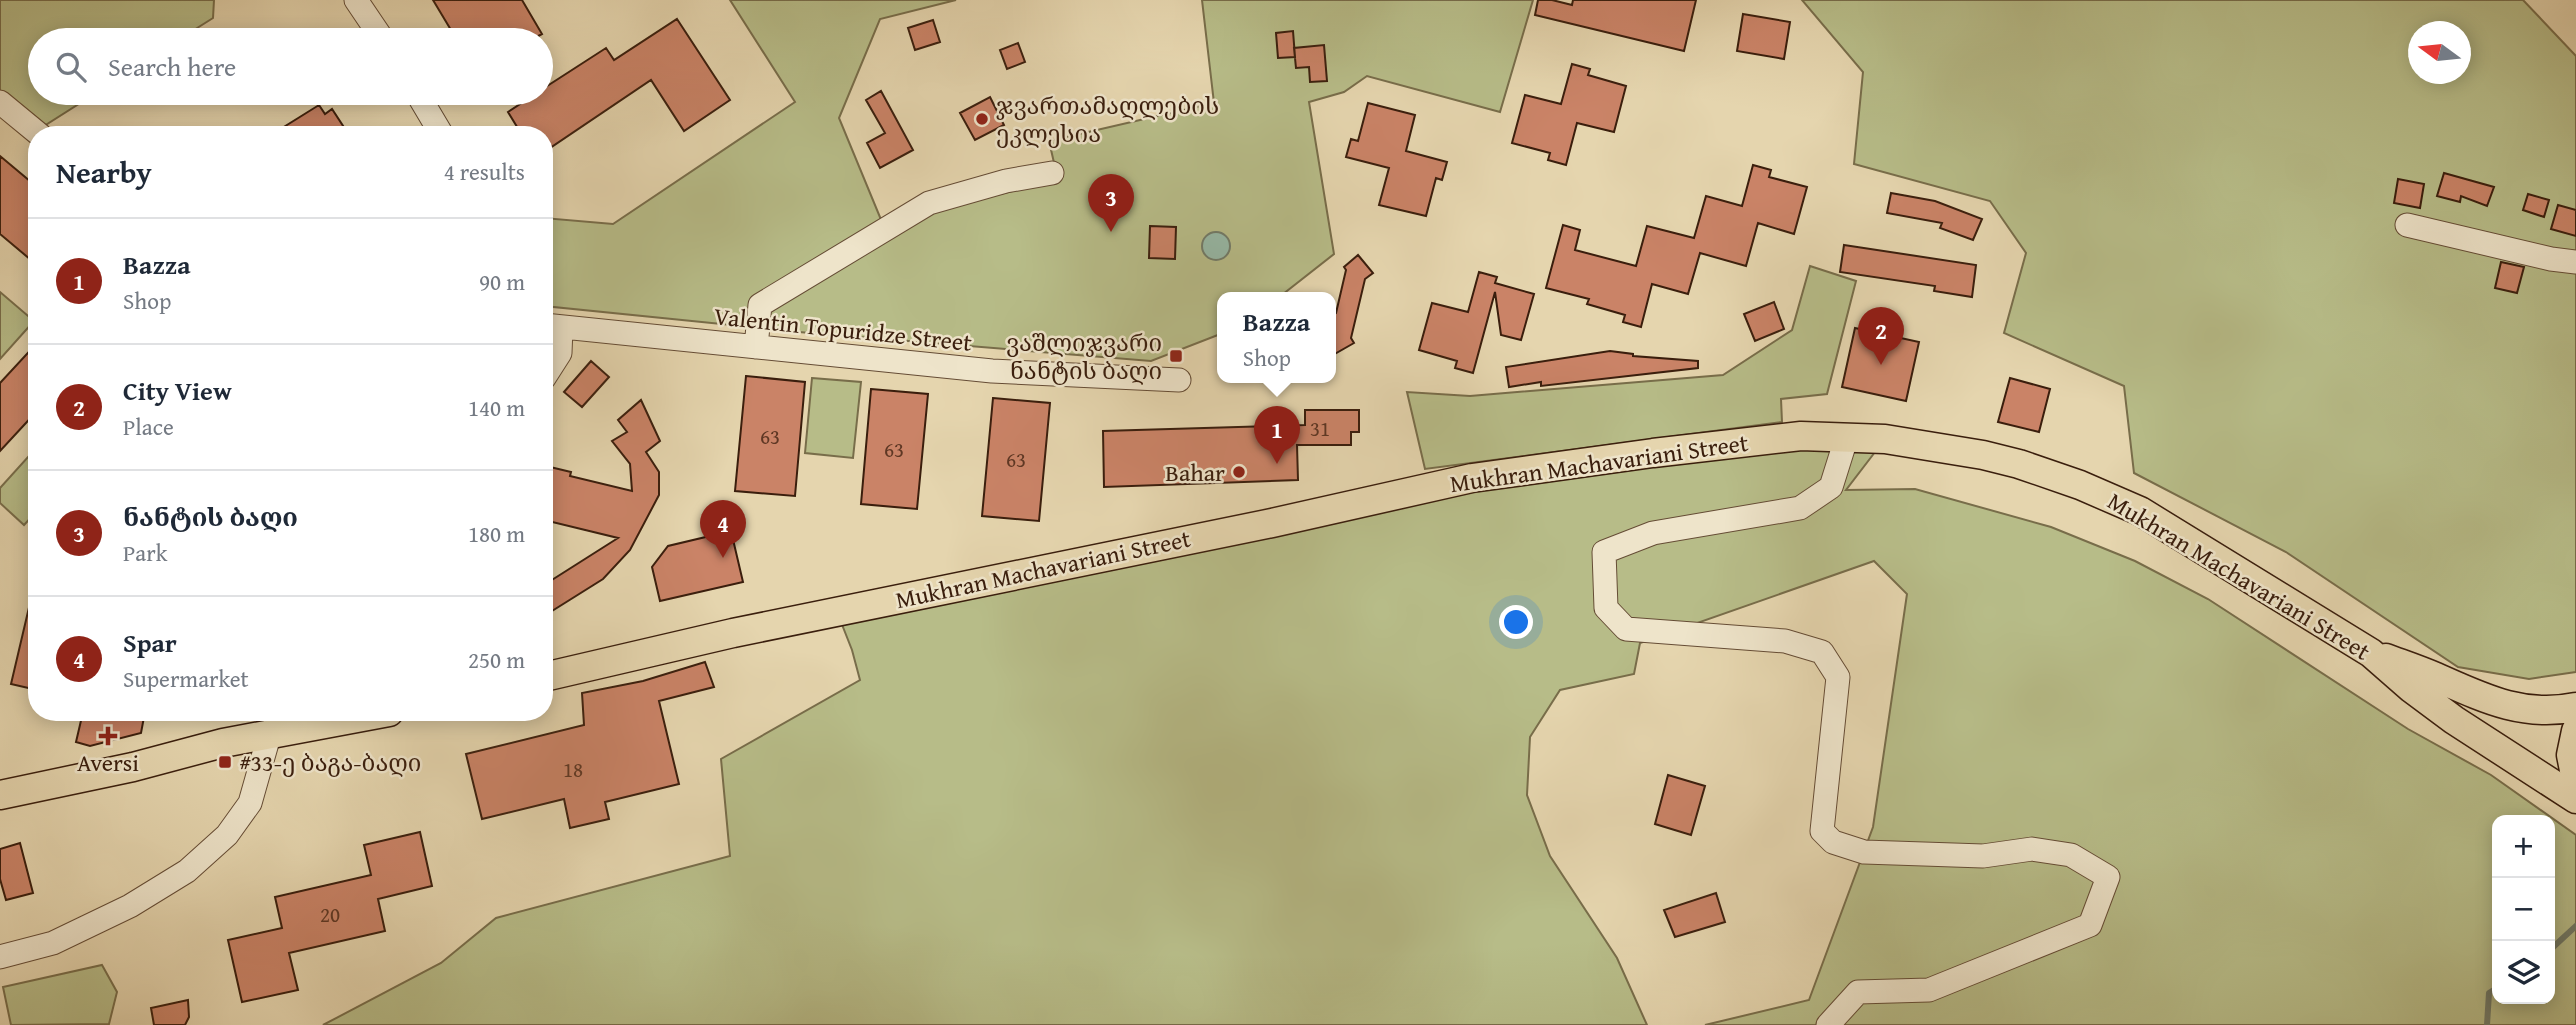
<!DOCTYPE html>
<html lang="en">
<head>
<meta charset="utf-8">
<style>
	:root { --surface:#fff; --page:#f6f6f7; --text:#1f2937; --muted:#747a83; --line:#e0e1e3; --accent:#8f2418 }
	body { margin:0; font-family:"Gentium Book Plus","Noto Serif Georgian",serif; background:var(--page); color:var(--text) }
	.controls { position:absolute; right:21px; bottom:21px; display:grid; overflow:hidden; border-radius:14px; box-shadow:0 4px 18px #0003 }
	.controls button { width:63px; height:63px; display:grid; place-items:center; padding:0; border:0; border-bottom:2px solid var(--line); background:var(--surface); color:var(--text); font:35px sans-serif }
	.compass { position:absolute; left:2408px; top:21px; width:63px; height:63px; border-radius:50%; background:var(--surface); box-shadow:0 4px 18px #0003; rotate:285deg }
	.you { position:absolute; left:1517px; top:623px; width:24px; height:24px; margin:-18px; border:5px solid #fff; border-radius:50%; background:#1a73e8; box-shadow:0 0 0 10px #1a73e833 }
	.badge { display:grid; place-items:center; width:46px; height:46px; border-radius:50%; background:var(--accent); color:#fff; font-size:23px; font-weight:700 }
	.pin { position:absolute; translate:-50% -58px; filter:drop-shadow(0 2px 4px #0008) }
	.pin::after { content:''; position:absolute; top:37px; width:24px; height:21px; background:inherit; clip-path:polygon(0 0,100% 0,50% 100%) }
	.popup { position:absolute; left:1217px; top:292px; width:119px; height:91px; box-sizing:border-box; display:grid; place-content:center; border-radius:14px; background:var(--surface); filter:drop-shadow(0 2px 5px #0005); font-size:23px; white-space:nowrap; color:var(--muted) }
	.popup b { font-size:26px; color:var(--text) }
	.popup::after { content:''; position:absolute; left:50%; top:100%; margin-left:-14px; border:14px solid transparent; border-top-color:var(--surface) }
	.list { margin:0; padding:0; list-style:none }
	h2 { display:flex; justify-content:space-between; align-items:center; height:91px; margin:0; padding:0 28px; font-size:30px }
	h2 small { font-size:23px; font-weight:400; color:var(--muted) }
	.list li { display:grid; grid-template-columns:46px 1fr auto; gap:21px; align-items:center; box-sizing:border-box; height:126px; padding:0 28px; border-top:2px solid var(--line) }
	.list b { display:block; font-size:26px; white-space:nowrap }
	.list p { margin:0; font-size:23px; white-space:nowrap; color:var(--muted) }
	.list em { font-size:23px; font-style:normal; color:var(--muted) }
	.icon { flex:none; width:38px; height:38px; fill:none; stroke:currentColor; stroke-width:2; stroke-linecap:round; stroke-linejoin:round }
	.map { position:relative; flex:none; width:2576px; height:1025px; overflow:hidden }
	.search { position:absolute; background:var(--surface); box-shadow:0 4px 18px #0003; left:28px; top:28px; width:525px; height:77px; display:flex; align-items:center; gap:18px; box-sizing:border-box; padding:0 24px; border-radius:38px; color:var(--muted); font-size:26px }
	.panel { position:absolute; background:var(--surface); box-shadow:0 4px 18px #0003; left:28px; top:126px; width:525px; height:595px; border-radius:28px }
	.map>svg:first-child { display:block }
	.green { fill:#b7bc88; stroke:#786d4a; stroke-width:2; fill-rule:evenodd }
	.water { fill:#96b9a7; stroke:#717b69; stroke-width:2 }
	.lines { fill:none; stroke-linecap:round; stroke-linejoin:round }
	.stream { stroke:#717b69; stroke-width:6 }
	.building { fill:#ca8367; stroke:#3a1e0d; stroke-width:2 }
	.minor-casing { stroke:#654c35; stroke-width:25 }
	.major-casing { stroke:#3a1e0d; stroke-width:31 }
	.minor { stroke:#eee4ca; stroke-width:23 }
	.major { stroke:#e5d5ae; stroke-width:28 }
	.poi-dot { fill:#8f2418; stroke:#eee4ca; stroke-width:2.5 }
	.labels { text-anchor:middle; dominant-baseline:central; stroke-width:5; stroke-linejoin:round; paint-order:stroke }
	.number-label { font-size:21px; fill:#5e3724 }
	.poi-label { font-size:24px; fill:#3a1e0d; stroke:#eee4ca; text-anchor:start }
	.street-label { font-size:24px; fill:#3a1e0d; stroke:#eee4ca }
</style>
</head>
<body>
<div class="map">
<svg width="2576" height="1025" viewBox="0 0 2576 1025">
	<rect width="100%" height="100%" fill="#e5d5ae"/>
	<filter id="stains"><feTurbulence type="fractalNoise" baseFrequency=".00286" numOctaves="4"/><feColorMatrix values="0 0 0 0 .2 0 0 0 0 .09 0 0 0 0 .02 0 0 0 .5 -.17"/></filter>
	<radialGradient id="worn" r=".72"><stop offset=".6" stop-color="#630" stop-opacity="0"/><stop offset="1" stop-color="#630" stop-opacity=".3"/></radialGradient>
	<path class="green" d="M0,0H214L213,18L178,40H40V93H96L44,126L0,91Z
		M730,0H956L880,19L839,118L882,222L751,327L544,306V218L613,224L795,102Z
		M1202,0H1533L1500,112L1367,76L1344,92L1309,102L1334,254L1278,298H1223V333L1151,361L762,329L765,306L929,211L1058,180L1049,141L1214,103Z
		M1802,0H2523L2576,56V672L2529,679L2458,667L2286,552L2134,473L2124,386L2004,333L2026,253L1990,201L1854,164L1863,72ZM2418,32H2460V74H2418Z
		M1810,266L1856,281L1827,394L1781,399L1782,422L1425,469L1407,392L1470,396L1723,375L1792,330Z
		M0,292L34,321L0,359Z
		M812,378L861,382L853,458L805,453Z
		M1885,439L1846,490L1915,489L2051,527L2135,561L2208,599L2408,729L2491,775L2576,835V1025H1705L1809,1000L1873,827L1907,594L1874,561L1640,643L1634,674L1560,690L1530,737L1527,795L1550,856L1617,958L1647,1025H323L441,963L496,918L730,856L721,759L860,680L852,650L841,622L1417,490ZM2497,820H2550V999H2497Z
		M37,447V511L24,525L0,503V488Z
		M102,965L117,992L109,1024L11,1025L3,987Z"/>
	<path class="water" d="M1202 246a14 14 0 1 1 28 0a14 14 0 1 1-28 0Z"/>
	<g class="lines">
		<path class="stream" d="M2550,950L2576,926
			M2487,1025L2489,993L2497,988"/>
	</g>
	<path class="building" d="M433,0H522L542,34L531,40H457Z
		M1538,0H1552L1572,5L1573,0H1696L1684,51L1535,15Z
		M1743,14L1790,22L1784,59L1737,51Z
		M677,19L730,100L684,131L651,80L544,152V135H522L508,112L537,93H541V90L606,48L614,60Z
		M933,20L940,42L915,50L908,28Z
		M1293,31L1295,57L1278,58L1276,33Z
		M1018,43L1025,62L1007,69L1000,50Z
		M1324,45L1327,81L1310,82L1309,67L1296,68L1294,48Z
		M1572,64L1590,69L1588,75L1626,86L1614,132L1577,123L1566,165L1548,160L1550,153L1512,143L1525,95L1561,104Z
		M881,91L913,150L880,168L867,143L885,133L866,100Z
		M990,97L1004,125L975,140L960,113Z
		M1368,103L1415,115L1406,151L1447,162L1442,180L1436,178L1426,216L1379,205L1389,168L1346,157L1351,139L1358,141Z
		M319,105L325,114L332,109L349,135H271Z
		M0,156L37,187V265L0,234Z
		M1753,165L1771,170L1769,177L1807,187L1794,234L1758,223L1746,266L1700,253L1688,294L1652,284L1641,327L1623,322L1625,315L1587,304L1589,299L1546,288L1563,225L1580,230L1575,250L1636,266L1647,226L1694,238L1706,196L1742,206Z
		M2444,173L2494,187L2487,206L2461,196L2460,202L2437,196Z
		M2398,179L2424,184L2420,208L2394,203Z
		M1891,193L1935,201L1982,219L1973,240L1940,228L1942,223L1887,213Z
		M2528,194L2549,200L2544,217L2523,210Z
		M2558,205L2576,210V236L2551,229Z
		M1150,226L1176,227L1175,259L1149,258Z
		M1844,245L1976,265L1972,297L1934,291L1935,286L1840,272Z
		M1358,255L1373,273L1365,279L1351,338L1354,343L1331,356V316L1336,313L1346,270L1344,267Z
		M2501,262L2524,267L2517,293L2495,288Z
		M1479,272L1497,277L1495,283L1534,294L1521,340L1501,335L1495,292L1473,373L1455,368L1457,361L1419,350L1432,303L1468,312Z
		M1774,302L1784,329L1755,341L1744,314Z
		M1855,328L1919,342L1906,401L1842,387Z
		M37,343V411L0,451V383Z
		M1610,351L1633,354V356L1698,361V368L1541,386V382L1509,387L1506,367Z
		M591,361L609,377L582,407L564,392Z
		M746,376L805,382L795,496L735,491Z
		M2010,378L2050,389L2039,432L1998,422Z
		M871,389L928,394L917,509L861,504Z
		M993,398L1050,403L1039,521L982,516Z
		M641,400L660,441L646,452L659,472V495L630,550L603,579L544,616V585L618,538L544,520V490L550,467L571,472L570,476L632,491L630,464L612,441L627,432L618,420Z
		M1305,410H1359V432H1351V445H1297L1298,480L1104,487L1103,431L1305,425Z
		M731,531L743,582L660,601L652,567L668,546Z
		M30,603L37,604V690L11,684Z
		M705,662L714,687L659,701L679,784L605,802L609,819L570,828L564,799L482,819L466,754L584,725L582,693L643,681Z
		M83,712H120L144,717L141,733L90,746L76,742Z
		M1668,775L1705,786L1691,835L1655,824Z
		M420,832L432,886L378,899L385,931L289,953L298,990L242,1002L228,940L282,928L275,897L371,875L364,845Z
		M20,843L33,893L6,900L0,879V849Z
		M1716,893L1725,922L1675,937L1664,910Z
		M188,1000L189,1017L185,1025H154L151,1008Z"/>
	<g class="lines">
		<defs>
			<path id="minor" d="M356,0L383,40
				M417,93L442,135
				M0,102L40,135
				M2407,225L2551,259L2576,262
				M544,325L992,371L1179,380
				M756,347L760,305L929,203L1006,181L1052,173
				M544,378L560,353L561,328
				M0,957L53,943L130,906L187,871L227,835L250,803L267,743L281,712
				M1828,1025L1858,992L1929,990L2090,925L2108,877L2071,855L2032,849L1983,856L1864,852L1833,842L1822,831L1838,677L1822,652L1785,641L1626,629L1606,608L1604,552L1653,533L1800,508L1831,487L1847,436"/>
			<path id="major" d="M2386,658C2402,664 2420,670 2436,677C2483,698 2523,718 2576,707
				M544,677L733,633L1272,523L1472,478L1653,453L1801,436L1885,439L1983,455L2019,464L2080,485L2140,511L2371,653L2411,688L2454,720L2576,799
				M2576,731L2571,755L2576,780
				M0,795L133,767L223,743L389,712"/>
		</defs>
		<use href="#minor" class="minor-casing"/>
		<use href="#major" class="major-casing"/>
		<use href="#minor" class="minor"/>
		<use href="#major" class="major"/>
	</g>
	<g class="poi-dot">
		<circle cx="982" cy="119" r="7"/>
		<rect x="1169" y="349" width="14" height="14" rx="3.5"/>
		<circle cx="1239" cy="472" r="7"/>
		<path d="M104.5 725.5h7v7h7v7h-7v7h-7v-7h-7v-7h7z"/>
		<rect x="218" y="755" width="14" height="14" rx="3.5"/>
	</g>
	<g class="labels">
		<g class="number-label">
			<text x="1320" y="428">31</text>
			<text x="770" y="436">63</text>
			<text x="894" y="449">63</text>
			<text x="1016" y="459">63</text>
			<text x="573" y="769">18</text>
			<text x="330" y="914">20</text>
		</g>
		<g class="poi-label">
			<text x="996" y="105">ჯვართამაღლების<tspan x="996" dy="28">ეკლესია</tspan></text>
			<text x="1162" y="342" text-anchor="end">ვაშლიჯვარი<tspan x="1162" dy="28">ნანტის ბაღი</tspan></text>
			<text x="1225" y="472" text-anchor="end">Bahar</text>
			<text x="108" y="762" text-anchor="middle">Aversi</text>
			<text x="239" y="762">#33-ე ბაგა-ბაღი</text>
		</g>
		<g class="street-label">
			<text transform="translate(843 329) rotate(6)">Valentin Topuridze Street</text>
			<text transform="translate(1599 463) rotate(-8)">Mukhran Machavariani Street</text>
			<text transform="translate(1043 569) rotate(-12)">Mukhran Machavariani Street</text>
			<text transform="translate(2239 576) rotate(31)">Mukhran Machavariani Street</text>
		</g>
	</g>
	<rect width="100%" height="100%" filter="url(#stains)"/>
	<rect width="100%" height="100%" fill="url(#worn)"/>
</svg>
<div class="controls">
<button>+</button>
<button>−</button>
<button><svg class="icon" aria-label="layers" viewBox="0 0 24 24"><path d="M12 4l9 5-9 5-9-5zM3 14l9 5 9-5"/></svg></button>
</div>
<svg class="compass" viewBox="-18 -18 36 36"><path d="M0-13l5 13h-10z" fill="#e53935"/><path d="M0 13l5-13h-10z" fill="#747a83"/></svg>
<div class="you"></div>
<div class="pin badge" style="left:1277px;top:464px">1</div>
<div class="popup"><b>Bazza</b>Shop</div>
<div class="pin badge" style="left:1881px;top:365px">2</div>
<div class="pin badge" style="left:1111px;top:232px">3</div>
<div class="pin badge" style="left:723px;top:558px">4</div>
<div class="search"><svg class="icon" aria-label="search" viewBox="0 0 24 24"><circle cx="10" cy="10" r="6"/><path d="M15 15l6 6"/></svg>Search here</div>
<section class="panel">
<h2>Nearby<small>4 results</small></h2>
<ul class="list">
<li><span class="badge">1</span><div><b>Bazza</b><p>Shop</p></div><em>90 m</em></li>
<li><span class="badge">2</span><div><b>City View</b><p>Place</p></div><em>140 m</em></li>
<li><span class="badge">3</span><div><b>ნანტის ბაღი</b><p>Park</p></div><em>180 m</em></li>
<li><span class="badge">4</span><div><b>Spar</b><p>Supermarket</p></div><em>250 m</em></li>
</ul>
</section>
</div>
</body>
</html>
